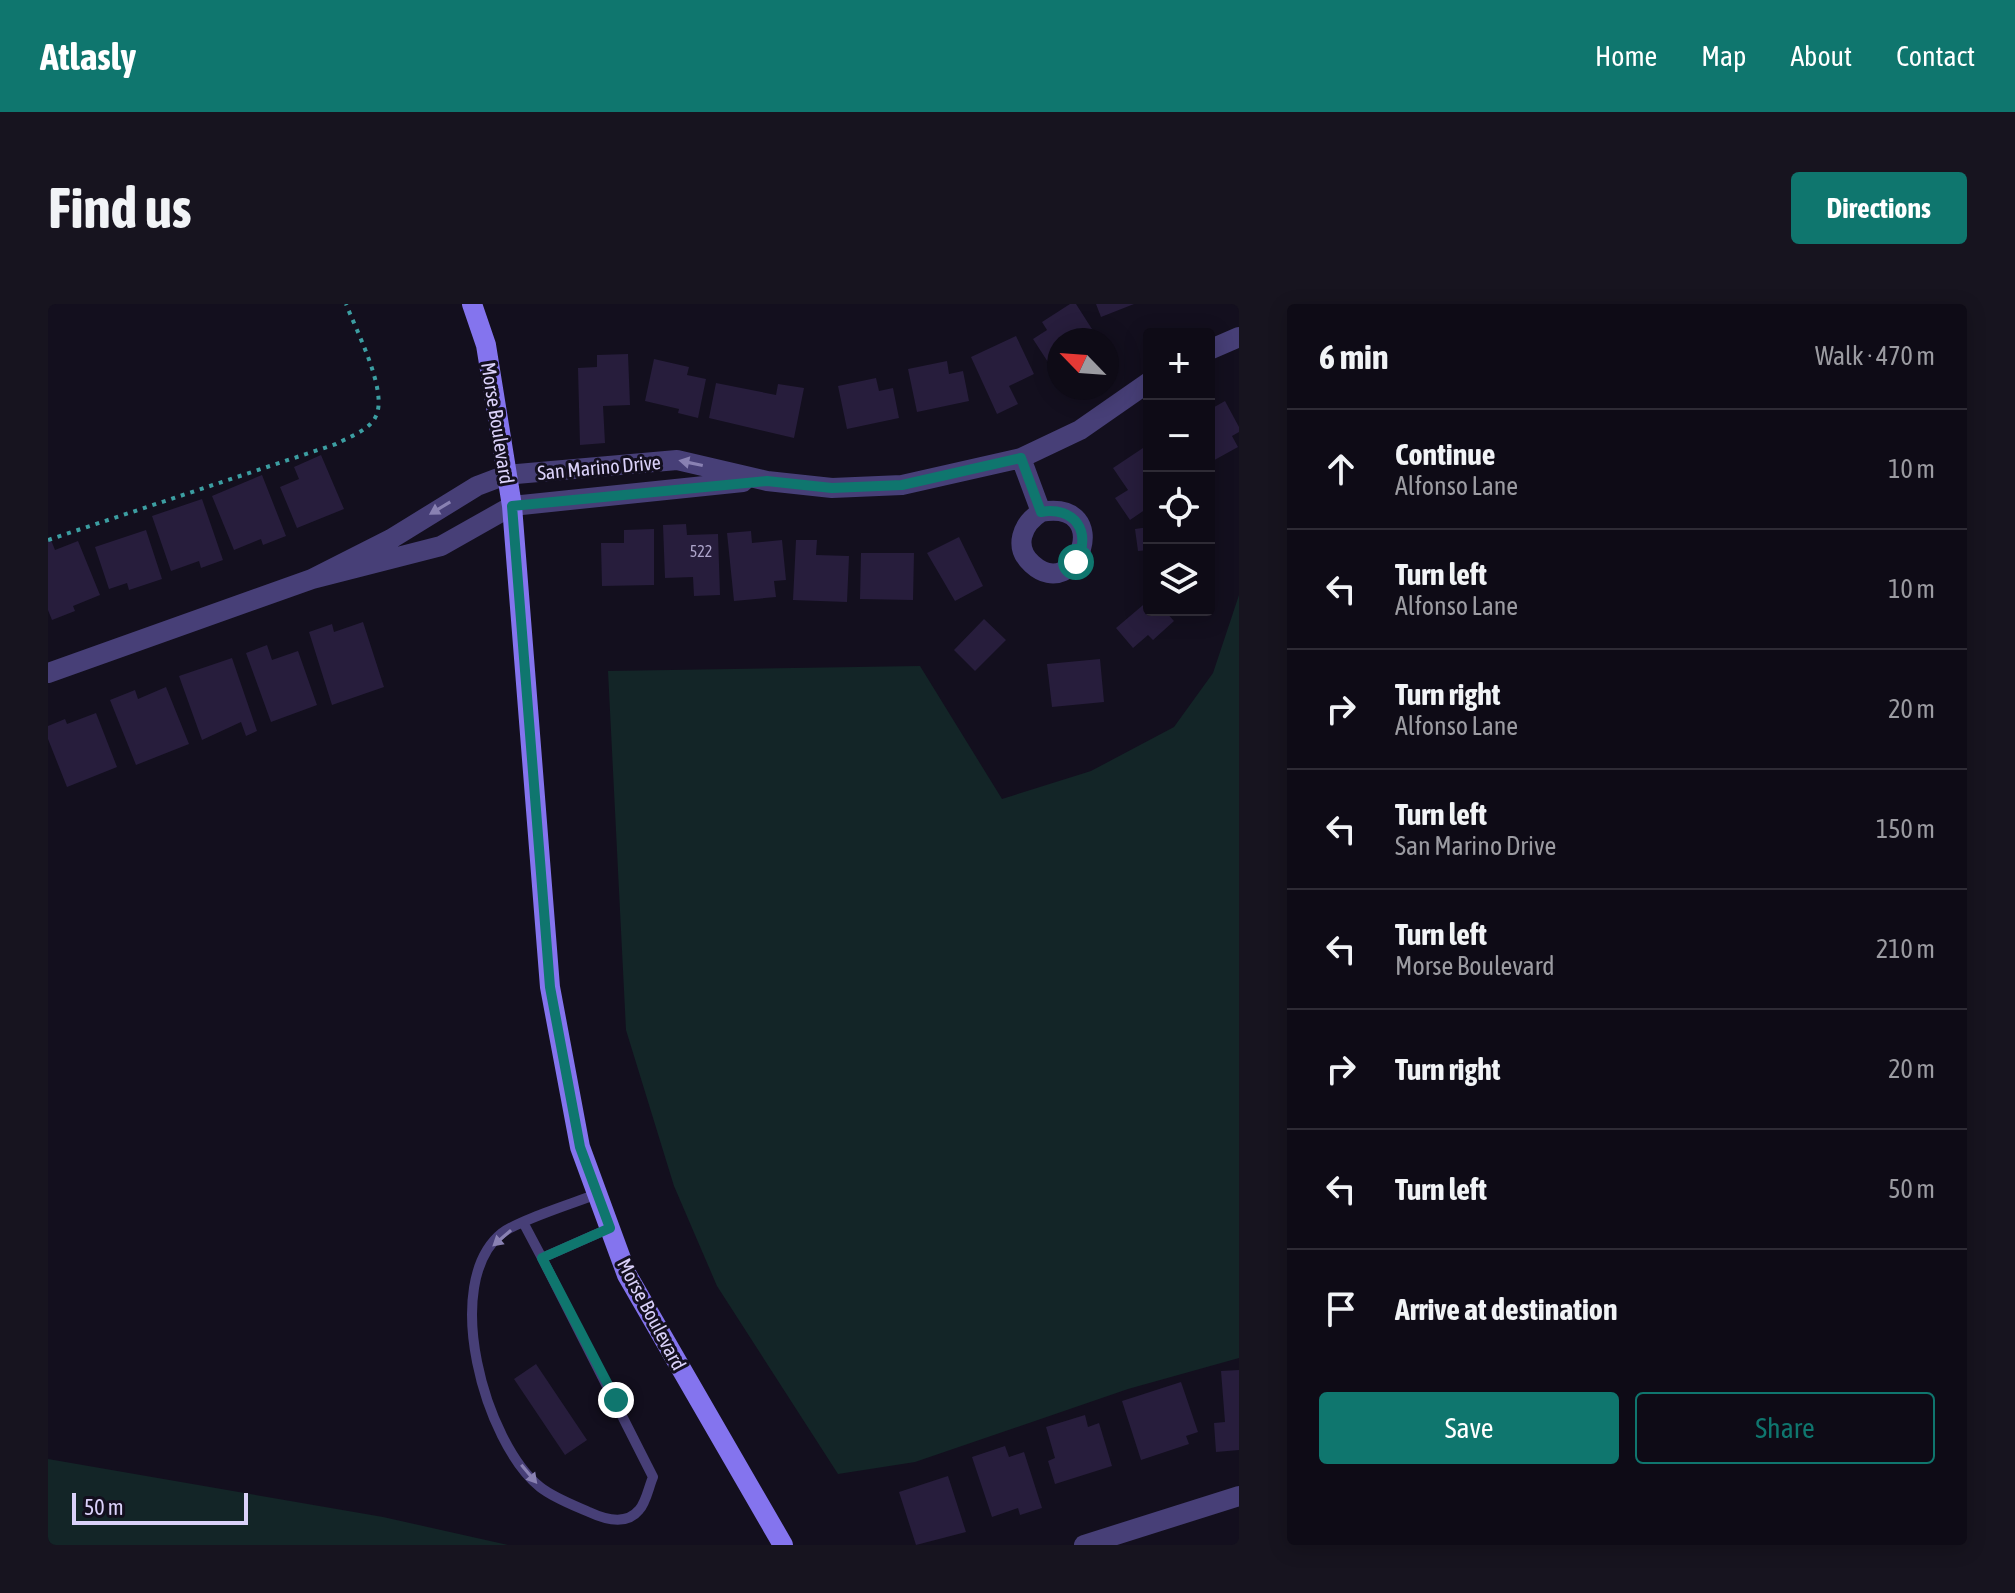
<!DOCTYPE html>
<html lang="en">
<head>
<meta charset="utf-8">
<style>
	:root { --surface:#0e0b16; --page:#17141f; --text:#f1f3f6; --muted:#9b9ba1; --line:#2e2b35; --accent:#0f766e }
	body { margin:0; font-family:"Asap Condensed",sans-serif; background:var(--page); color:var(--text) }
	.controls { position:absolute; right:24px; top:24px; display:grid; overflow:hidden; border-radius:8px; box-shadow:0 4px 20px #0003 }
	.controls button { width:72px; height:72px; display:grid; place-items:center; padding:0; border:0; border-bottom:2px solid var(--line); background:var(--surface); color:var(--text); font:40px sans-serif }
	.compass { position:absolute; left:999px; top:24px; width:72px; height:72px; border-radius:50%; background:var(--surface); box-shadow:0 4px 20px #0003; rotate:295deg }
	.scale { position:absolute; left:24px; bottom:20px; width:176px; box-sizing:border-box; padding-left:8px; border:4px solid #dad1f9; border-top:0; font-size:22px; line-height:28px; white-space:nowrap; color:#dad1f9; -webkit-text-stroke:6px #130f1e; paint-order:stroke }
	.stop { position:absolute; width:24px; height:24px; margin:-18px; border:6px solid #0f766e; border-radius:50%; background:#fff }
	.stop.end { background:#0f766e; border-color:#fff; box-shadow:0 2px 8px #0008 }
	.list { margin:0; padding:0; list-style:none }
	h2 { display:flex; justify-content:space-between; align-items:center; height:104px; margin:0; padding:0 32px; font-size:34px }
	h2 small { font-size:26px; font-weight:400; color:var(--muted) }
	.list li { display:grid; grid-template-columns:52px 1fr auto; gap:24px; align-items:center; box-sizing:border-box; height:120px; padding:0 32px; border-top:2px solid var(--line) }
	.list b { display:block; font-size:30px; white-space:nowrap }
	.list p { margin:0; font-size:26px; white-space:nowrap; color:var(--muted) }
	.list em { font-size:26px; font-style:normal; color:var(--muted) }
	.actions { display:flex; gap:16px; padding:24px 32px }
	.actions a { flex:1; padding:18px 0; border:2px solid var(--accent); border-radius:8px; text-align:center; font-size:28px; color:var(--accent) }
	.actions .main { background:var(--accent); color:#fff }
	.icon { flex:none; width:44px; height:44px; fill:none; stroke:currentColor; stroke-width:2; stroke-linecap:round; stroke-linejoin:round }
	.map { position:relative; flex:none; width:1191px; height:1241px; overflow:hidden; border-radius:8px }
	header { display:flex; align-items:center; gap:48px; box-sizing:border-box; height:112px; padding:0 40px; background:var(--accent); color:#fff }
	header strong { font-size:38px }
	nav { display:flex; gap:44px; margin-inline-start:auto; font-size:28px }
	.intro { display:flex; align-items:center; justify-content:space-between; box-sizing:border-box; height:192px; padding:0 48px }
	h1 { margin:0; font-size:56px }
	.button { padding:20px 36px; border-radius:8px; background:var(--accent); color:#fff; font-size:28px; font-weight:700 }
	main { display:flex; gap:48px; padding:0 48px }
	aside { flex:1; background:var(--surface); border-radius:8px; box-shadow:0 4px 20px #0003 }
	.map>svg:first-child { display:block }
	.green { fill:#132527 }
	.building { fill:#271d3c }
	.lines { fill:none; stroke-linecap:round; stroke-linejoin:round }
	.path { stroke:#3c9ea2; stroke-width:4; stroke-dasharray:4 6; stroke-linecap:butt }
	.lane { stroke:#473f77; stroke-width:10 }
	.street { stroke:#473f77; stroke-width:20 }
	.secondary { stroke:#8474ee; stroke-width:20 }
	.oneway { fill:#8981b2 }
	.route { stroke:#0f766e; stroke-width:10 }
	.labels { text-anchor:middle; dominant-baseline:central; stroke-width:6; stroke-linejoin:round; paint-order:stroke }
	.number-label { font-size:16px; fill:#ada4ca }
	.street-label { font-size:20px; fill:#dad1f9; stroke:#130f1e }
</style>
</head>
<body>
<header>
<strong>Atlasly</strong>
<nav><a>Home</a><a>Map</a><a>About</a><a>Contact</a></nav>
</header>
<div class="intro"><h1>Find us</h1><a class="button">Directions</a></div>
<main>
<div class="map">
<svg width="1191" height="1241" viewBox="0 0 1191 1241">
	<rect width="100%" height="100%" fill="#130f1e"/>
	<path class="green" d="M1191,291V1054L1080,1085L867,1158L790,1170L669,982L626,882L578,726L560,367L872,362L954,495L1043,467L1126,423L1165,369Z
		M0,1155L335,1213L460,1241H0Z"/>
	<path class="building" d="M1022,0H1028L1051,36H1011V75L985,35L999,26L994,18Z
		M1048,0H1086L1053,13Z
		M968,32L986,70L961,82L970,100L949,110L923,53Z
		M580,50L582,101L555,102L557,139L532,141L530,64L549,63V51Z
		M606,55L641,63L639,71L658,75L650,114L630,109L631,105L597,97Z
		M899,57L901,70L915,67L921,97L869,108L860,65Z
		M828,74L831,87L845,84L851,114L799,125L790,82Z
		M668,79L728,91L730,80L756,84L746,134L661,114Z
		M1177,97L1191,123V128L1184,132L1190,143L1161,159V106Z
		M1098,142L1101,203L1082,216L1067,194L1080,186L1065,164Z
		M273,151L296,205L249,224L232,183L251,175L246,163Z
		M214,171L238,232L215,241L213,235L186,246L164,192Z
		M154,195L175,256L153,264L151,257L123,267L104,212Z
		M638,220L639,231L670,230L672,291L646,292L645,273L617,274L615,221Z
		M1101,223V246L1090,247L1087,225Z
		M606,225V281L554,282L553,239H576V226Z
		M98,226L114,275L81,286L79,279L61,285L47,243Z
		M703,227L704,239L734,236L738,276L726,277L728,293L686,297L679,229Z
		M911,233L935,282L907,297L879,249Z
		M3,236L7,246L30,237L52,291L25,302L27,307L4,316L0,306V237Z
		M748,236H769L768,251L801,252L799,298L745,296Z
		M813,249H866L865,296L812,295Z
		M1101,296V306H1116L1126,317L1105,336L1100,331L1085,344L1068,324Z
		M936,315L958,336L927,367L906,346Z
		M315,318L336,383L284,401L261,328L284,320L286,328Z
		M219,341L224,356L250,347L269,401L223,418L198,349Z
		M184,354L209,427L198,432L193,418L154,436L131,372Z
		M1052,355L1056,398L1004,403L999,360Z
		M118,383L141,440L88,461L62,396L87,386L90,395Z
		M48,409L69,463L19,483L0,435V422L17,415L19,420Z
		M488,1060L539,1136L517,1151L466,1075Z
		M1191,1066V1146L1168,1148L1166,1119L1177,1118L1173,1067Z
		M1133,1078L1150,1128L1138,1132L1141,1140L1093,1156L1074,1097Z
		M1037,1111L1040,1123L1051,1119L1064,1162L1007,1180L1000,1157L1007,1154L998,1123Z
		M957,1142L961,1153L976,1148L994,1204L972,1211L970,1204L944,1213L924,1153Z
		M900,1172L918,1228L868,1241L851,1188Z"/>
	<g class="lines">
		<path class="path" d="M0,236L288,140C301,133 322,126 328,112C340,87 308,26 298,0"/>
		<path class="lane" d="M549,890C526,899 471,916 454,929C392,979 437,1139 492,1183C506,1194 525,1201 541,1208C556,1215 578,1222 591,1206C598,1199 601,1182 605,1173L494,954L562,924
			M476,920L494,954"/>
		<path class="street" d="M1161,46L1191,33
			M973,154L993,208C1067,195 1029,301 984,260C965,243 974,220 993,208
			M264,275L343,235L429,182L458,171L629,156L719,177L784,184L854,181L973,154L1032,126L1101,78
			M0,369L264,275L393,242L464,202L695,178
			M1036,1241L1191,1192"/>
		<path class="secondary" d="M424,0L438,41L464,202L502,683L532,843L579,971L735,1241"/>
	</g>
	<defs><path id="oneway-solid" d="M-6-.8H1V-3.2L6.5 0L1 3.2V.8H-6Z" transform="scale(2)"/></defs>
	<g class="oneway">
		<use href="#oneway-solid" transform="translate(643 159) rotate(-168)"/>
		<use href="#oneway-solid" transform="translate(392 204) rotate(149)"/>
		<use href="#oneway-solid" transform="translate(454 934) rotate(139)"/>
		<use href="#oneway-solid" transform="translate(481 1170) rotate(50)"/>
	</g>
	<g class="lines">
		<path class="route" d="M568,1096L494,954L562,924L532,843L502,683L464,202L719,177L784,184L854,181L973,154L993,208C1026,202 1045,228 1028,258"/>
	</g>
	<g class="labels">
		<g class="number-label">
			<text x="653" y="247">522</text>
		</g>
		<g class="street-label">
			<text transform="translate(450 119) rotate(81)">Morse Boulevard</text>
			<text transform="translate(551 163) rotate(-5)">San Marino Drive</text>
			<text transform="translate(604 1010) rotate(62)">Morse Boulevard</text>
		</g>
	</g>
</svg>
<div class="controls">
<button>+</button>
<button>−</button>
<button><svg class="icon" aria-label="locate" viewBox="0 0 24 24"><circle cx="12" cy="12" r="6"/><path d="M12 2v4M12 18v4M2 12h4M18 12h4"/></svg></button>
<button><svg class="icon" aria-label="layers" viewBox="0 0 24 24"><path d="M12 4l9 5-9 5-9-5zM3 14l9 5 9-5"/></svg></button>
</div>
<svg class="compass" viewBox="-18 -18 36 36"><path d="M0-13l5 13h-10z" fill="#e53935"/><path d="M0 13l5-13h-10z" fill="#9b9ba1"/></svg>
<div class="scale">50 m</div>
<div class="stop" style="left:1028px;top:258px"></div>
<div class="stop end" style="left:568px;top:1096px"></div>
</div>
<aside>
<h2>6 min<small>Walk · 470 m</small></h2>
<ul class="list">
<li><svg class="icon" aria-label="ahead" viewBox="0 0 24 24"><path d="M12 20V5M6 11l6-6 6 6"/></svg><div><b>Continue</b><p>Alfonso Lane</p></div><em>10 m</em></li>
<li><svg class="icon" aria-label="left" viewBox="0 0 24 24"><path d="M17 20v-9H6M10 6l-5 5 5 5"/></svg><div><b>Turn left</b><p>Alfonso Lane</p></div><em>10 m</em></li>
<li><svg class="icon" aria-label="right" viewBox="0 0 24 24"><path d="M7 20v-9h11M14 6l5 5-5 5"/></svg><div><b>Turn right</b><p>Alfonso Lane</p></div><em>20 m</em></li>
<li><svg class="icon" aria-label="left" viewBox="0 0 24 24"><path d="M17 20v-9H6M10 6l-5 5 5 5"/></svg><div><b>Turn left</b><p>San Marino Drive</p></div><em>150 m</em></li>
<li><svg class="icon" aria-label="left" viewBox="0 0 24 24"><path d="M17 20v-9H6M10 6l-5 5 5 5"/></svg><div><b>Turn left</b><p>Morse Boulevard</p></div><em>210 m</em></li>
<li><svg class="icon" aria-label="right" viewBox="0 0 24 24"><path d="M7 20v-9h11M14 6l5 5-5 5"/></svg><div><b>Turn right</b></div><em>20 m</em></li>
<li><svg class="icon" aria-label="left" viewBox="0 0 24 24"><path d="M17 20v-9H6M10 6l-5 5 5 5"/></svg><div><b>Turn left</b></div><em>50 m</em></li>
<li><svg class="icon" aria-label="arrive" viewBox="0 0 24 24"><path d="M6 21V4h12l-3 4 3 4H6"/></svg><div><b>Arrive at destination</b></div></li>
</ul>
<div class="actions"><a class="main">Save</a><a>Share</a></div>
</aside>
</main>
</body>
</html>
